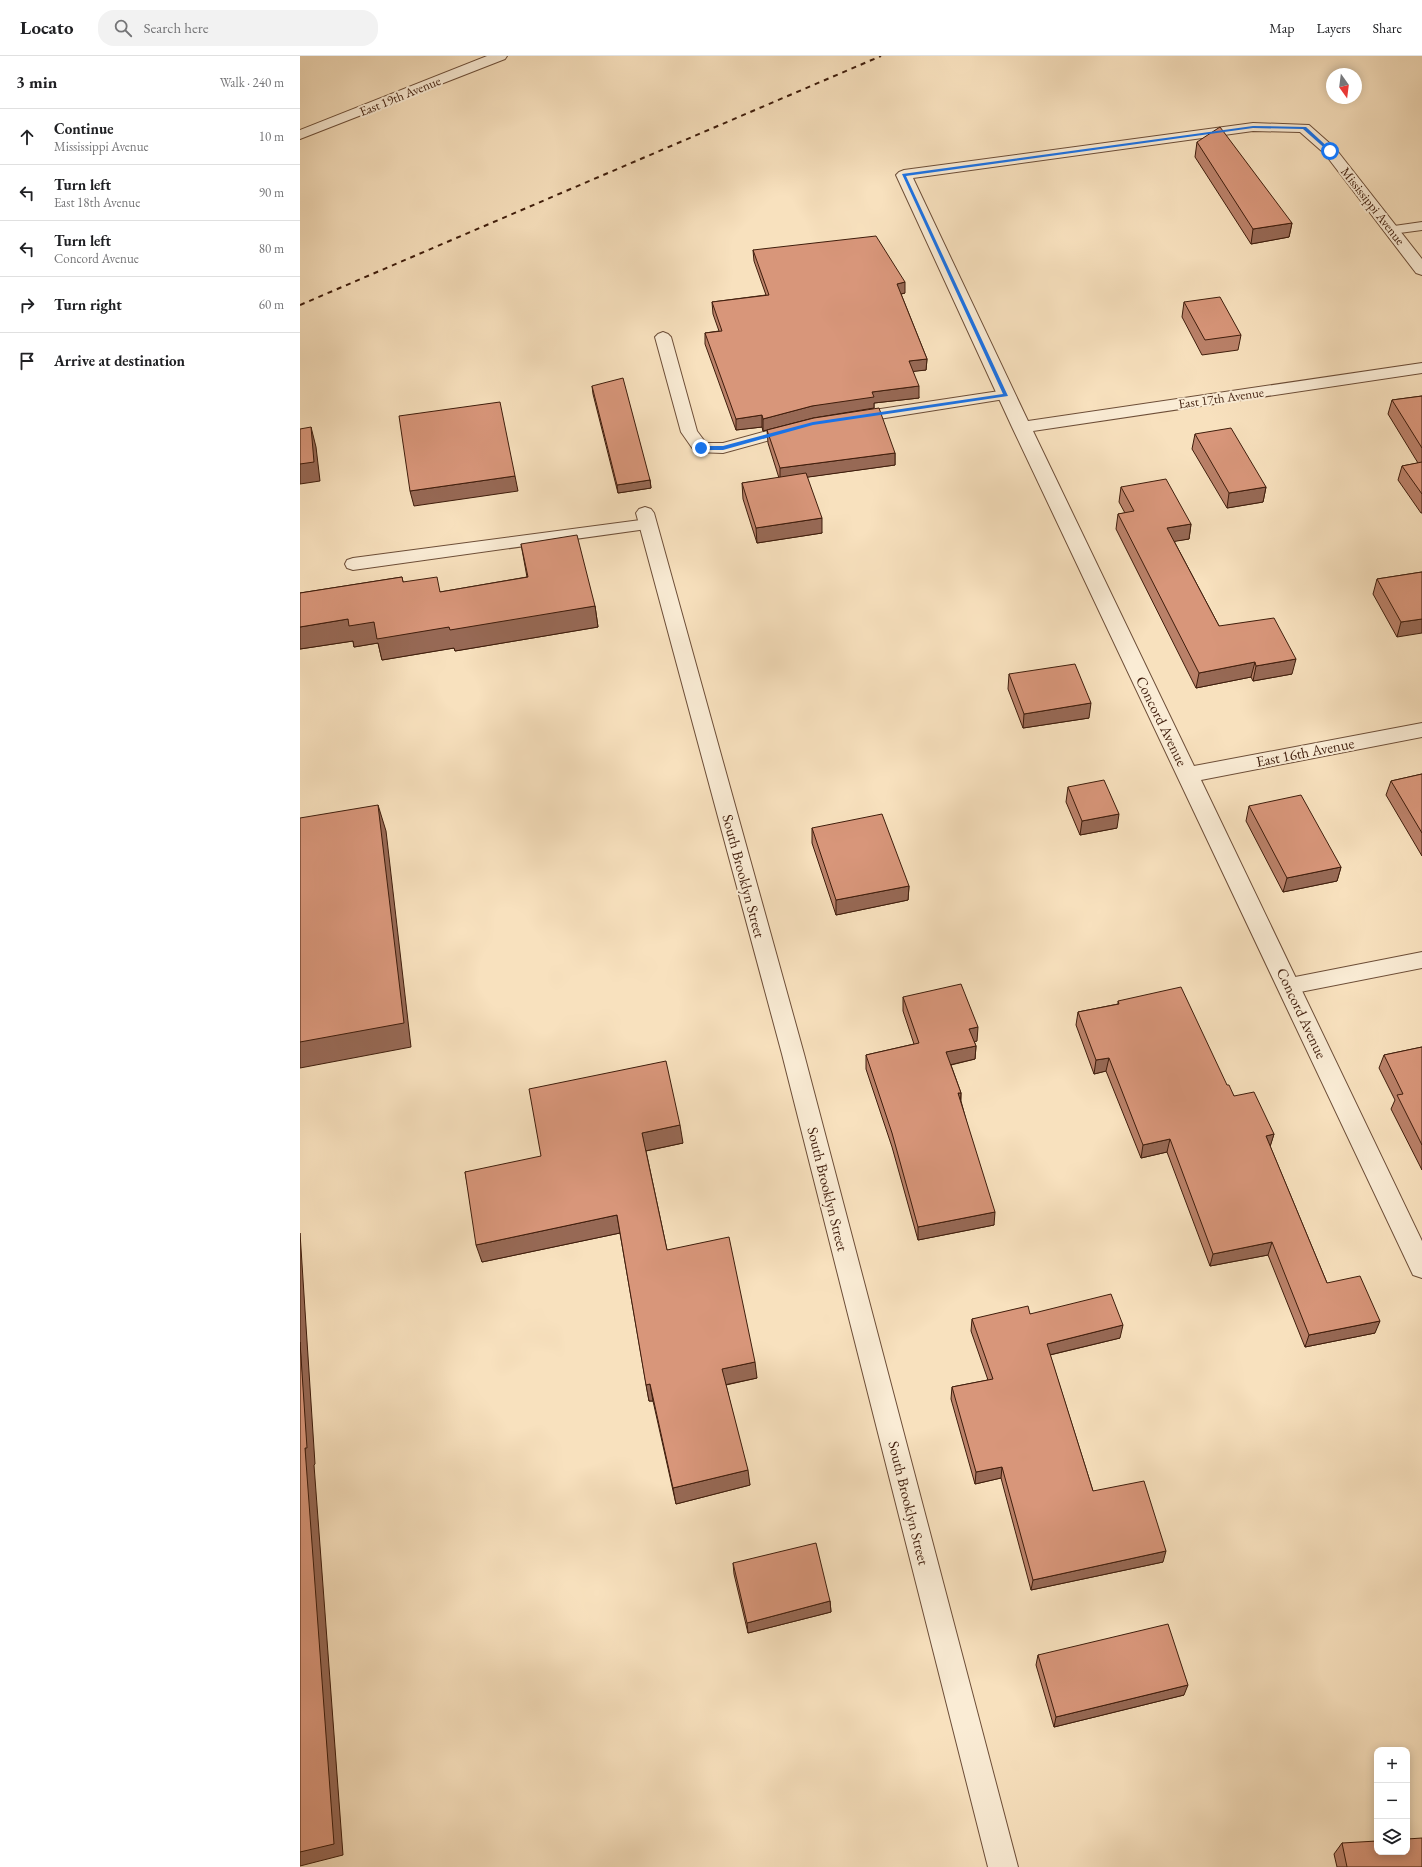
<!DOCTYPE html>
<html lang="en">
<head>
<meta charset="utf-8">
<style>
	:root { --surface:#fff; --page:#f2f2f2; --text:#202124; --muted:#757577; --line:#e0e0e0 }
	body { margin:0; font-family:"EB Garamond",serif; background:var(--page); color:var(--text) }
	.controls { position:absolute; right:12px; bottom:12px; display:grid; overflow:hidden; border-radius:8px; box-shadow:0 2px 10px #0003 }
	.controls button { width:36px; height:36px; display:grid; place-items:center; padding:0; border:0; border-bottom:1px solid var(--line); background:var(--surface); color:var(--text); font:20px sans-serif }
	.compass { position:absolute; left:1026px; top:12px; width:36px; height:36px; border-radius:50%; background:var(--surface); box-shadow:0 2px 10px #0003; rotate:166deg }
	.stop { position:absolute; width:12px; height:12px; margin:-9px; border:3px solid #1a73e8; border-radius:50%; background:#fff }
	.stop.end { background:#1a73e8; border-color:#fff; box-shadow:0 1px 4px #0008 }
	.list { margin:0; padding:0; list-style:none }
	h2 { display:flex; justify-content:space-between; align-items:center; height:52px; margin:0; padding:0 16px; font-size:17px }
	h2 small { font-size:13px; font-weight:400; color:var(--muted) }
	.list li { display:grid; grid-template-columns:26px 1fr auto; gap:12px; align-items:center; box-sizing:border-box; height:56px; padding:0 16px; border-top:1px solid var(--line) }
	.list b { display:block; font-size:15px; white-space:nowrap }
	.list p { margin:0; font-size:13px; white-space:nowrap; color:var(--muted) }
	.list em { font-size:13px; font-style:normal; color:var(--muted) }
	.icon { flex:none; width:22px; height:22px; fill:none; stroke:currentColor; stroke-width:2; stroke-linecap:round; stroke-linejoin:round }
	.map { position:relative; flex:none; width:1122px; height:1811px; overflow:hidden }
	header { display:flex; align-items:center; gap:24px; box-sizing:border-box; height:56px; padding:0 20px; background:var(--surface); border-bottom:1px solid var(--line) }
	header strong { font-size:19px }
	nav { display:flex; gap:22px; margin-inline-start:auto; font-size:14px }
	.search { width:280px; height:36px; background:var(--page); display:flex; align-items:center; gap:10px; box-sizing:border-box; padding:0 14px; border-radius:16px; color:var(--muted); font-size:15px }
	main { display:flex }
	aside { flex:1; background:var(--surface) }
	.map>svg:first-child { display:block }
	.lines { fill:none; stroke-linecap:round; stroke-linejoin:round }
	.service-casing { stroke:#6d4e38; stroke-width:2 }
	.minor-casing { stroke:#6d4e38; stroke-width:2 }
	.tertiary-casing { stroke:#6d4e38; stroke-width:2 }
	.service { fill:#faecd5; fill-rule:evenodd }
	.minor { fill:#faecd5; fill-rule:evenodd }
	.tertiary { fill:#faecd5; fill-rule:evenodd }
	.rail { stroke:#3f1d0c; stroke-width:2; stroke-dasharray:5 5; stroke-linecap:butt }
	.wall { fill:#ba8169; stroke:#3f1d0c }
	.shaded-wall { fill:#976955; stroke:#3f1d0c }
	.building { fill:#d8967a; stroke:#3f1d0c }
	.route { fill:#1a73e8 }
	.labels { text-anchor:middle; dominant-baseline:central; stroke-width:4; stroke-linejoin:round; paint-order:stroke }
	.far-street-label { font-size:13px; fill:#3f1d0c; stroke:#faecd5 }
	.street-label { font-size:15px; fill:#3f1d0c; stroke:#faecd5 }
</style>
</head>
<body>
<header>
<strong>Locato</strong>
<div class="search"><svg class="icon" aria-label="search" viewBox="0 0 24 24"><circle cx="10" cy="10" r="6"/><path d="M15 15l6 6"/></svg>Search here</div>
<nav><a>Map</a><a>Layers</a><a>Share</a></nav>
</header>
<main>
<aside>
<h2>3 min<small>Walk · 240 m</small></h2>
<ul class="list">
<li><svg class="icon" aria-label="ahead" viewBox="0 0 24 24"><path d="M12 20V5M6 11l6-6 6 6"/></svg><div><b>Continue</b><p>Mississippi Avenue</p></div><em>10 m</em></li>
<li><svg class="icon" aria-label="left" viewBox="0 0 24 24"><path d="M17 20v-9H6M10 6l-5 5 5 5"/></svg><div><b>Turn left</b><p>East 18th Avenue</p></div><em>90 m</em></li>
<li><svg class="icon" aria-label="left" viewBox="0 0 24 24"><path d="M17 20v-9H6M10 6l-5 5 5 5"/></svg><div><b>Turn left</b><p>Concord Avenue</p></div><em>80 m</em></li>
<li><svg class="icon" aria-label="right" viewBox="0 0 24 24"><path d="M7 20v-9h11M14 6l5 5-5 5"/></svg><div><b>Turn right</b></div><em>60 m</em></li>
<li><svg class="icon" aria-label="arrive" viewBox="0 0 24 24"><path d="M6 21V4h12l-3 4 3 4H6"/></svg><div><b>Arrive at destination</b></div></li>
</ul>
</aside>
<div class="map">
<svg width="1122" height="1811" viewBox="0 0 1122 1811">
	<rect width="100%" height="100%" fill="#f8e1be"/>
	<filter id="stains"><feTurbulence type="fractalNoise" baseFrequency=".005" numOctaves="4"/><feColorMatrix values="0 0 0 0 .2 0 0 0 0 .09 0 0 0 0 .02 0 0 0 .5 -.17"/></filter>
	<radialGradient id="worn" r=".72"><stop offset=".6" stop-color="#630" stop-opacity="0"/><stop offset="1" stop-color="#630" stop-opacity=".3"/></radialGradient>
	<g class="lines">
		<defs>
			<path id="service" d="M1122,166V174L1092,178L1087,177L1085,174L1087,171Z
				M363,276L368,278L371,281L397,375L406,387H423L493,368L499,370L501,373L499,376L423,397L395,396L381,376L355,281L358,278Z
				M706,334L711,336L714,339L711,342L554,367L548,365L546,362L548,359L554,357Z
				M348,463L354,464L356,468L354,472L53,514L47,512L45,508L47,504L53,502Z
				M1122,896V912L990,938L983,936L980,930L983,924L990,922Z"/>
			<path id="minor" d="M953,67L1009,69L1035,92L1122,203V219L1116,217L1025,98L1000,76L953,75L613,122L728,365L1122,307V317L733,375L894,710L1122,667V681L901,724L1122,1185V1222L1113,1219L712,371L596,119L599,116L604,114Z
				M345,451L351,453L354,457L504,998L718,1811H688L482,998L336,457L339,453Z"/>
			<path id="tertiary" d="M187,0H207L205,3L0,83V74Z"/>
		</defs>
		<use href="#service" class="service-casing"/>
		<use href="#minor" class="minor-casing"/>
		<use href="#tertiary" class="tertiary-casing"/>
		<use href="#service" class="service"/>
		<use href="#minor" class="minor"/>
		<use href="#tertiary" class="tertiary"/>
		<path class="rail" d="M0,249L581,0"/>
	</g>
	<path class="wall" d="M897,86L992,167L989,181L951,188L895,101Z
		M453,194L605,237L601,238L627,303L626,314L613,315L619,342L574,347V352L513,362L463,375L462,371L436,374L405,288V277L419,275L413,258L412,246L466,239L454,205Z
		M884,246L941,279L938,294L902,299L882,261Z
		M292,330L350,424L351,432L318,437L293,338Z
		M1122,340V457H1121L1098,424L1102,410L1118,407L1088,358L1092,344Z
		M467,374L595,397V409L507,421L522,477L457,487L443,443L442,427L479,422L468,387Z
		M895,378L966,431L963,446L927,452L892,393Z
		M821,431L891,468L889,483L874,485L919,570L992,618L953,625L951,621L896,632L816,473L818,458L825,457L819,446Z
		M221,488L295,550L298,571L155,595L154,592L82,604L78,587L54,591L53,585L0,593V537L102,521L103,526L140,536L227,521Z
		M1122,516L1097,581L1073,538L1077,523Z
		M709,618L789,662L723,672L708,633Z
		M1122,718V800L1086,739L1091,725Z
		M768,731L817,772L780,779L766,746Z
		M949,750L1041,811L1037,825L983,836L946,765Z
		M512,772L609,830L608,844L536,859L512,787Z
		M603,941L677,985H674L676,990L675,1003L651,1009L661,1037V1045L694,1169L618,1184L592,1091L566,1013V999L614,988L603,955Z
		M818,945L927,1029L934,1040L974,1078L970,1090L1027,1227L1075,1277L1005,1291L968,1199L910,1210L867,1096L841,1102L806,1015L794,1018L776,969L778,956L818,948Z
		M1122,991V1114L1091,1053L1095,1044L1079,1012L1084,999Z
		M383,1087L346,1095L367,1194L457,1322L426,1329L450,1429L376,1448L353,1345H349L320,1177L182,1206L165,1116Z
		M730,1258L820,1282L750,1299L793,1435L863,1506L731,1534L701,1422L675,1428L651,1343L652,1331L688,1324L671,1275L672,1263Z
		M433,1507L530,1545L531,1556L448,1577L434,1518Z
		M738,1599L884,1639L754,1671L736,1609Z
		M1042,1787L1122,1811H1037L1034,1798Z"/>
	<path class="shaded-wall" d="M992,167L989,181L951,188L953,173Z
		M605,226V237L597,239V228Z
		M627,303L626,314L609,316V305Z
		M619,330V342L574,347V352L513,362L463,375V363L512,350L572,336Z
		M462,359V371L436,374V363Z
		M11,371L16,391L20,425L0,428V408Z
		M595,397V409L480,425V412Z
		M215,420L218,435L114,450L110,435Z
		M350,424L351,432L318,437L317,429Z
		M966,431L963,446L927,452L929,437Z
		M522,462V477L457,487L456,472Z
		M891,468L889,483L865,487L867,472Z
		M295,550L298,571L155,595L154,592L82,604L78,587L54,591L53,585L0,593V571L48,563L74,566L149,571Z
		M1122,563V577L1097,581L1101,566Z
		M996,603L992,618L953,625L956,610Z
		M955,606L951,621L896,632L899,617Z
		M791,647L789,662L723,672L724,658Z
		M78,749L86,775L111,991L0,1012V986Z
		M819,758L817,772L780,779L782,765Z
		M1041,811L1037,825L983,836L987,822Z
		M609,830L608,844L536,859V844Z
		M678,971L677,985L668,987L669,973Z
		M676,990L675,1003L645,1010L646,996Z
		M809,1002L806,1015L794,1018L796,1004Z
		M658,1037H661L660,1050Z
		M380,1069L383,1087L345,1095L342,1077Z
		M974,1078L970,1091L966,1080Z
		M870,1083L867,1096L841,1102L843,1089Z
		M695,1156L694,1169L618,1184V1171Z
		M317,1159L320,1177L182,1206L176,1189Z
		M0,1177L15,1408L14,1409L43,1799L0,1810L5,1392L0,1286Z
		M972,1186L968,1199L910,1210L913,1198Z
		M1080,1265L1075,1277L1005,1291L1009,1279Z
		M823,1269L820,1282L745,1300L747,1288Z
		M455,1306L457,1322L424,1329L422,1313Z
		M350,1328L353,1345H349L346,1329Z
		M702,1411L701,1422L675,1428L676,1416Z
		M448,1414L450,1429L376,1448L373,1432Z
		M866,1495L863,1506L731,1534L733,1524Z
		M530,1545L531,1556L448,1577L447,1567Z
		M888,1629L884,1639L754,1671L756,1661Z"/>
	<path class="building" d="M920,71L992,167L953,173L897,86Z
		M576,180L605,226L597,228L627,303L609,305L619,330L572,336L574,341L512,350L463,363L462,359L436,363L405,277L422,275L412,246L469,239L453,194Z
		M920,241L941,279L905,284L884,246Z
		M323,322L350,424L317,429L292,330Z
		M1122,340V392L1092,344Z
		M200,346L215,420L110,435L99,360Z
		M579,352L595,397L480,412L467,374L514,362Z
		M11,371L14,406L0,408V373Z
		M931,372L966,431L929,437L895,378Z
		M1122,406V438L1102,410Z
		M506,417L522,462L456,472L442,427Z
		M866,423L891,468L867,472L919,570L974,562L996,603L956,610L955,606L899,617L818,458L834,455L821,431Z
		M277,479L295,550L150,574L149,571L77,583L74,566L49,570L48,563L0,571V537L102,521L103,526L137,521L140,536L228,521L221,488Z
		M1122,516V563L1101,566L1077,523Z
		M775,608L791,647L724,658L709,618Z
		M1122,718V777L1091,725Z
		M804,724L819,758L782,765L768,731Z
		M1001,739L1041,811L987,822L949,750Z
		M78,749L104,967L0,986V762Z
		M582,758L609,830L536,844L512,772Z
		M661,928L678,971L669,973L676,990L646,996L661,1037H658L695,1156L618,1171L592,1077L566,999L619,987L603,941Z
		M881,931L927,1029H929L934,1040L954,1036L974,1078L966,1080L1027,1227L1060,1220L1080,1265L1009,1279L972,1186L913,1198L870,1083L843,1089L809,1002L796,1004L778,956L819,948L818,945Z
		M1122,991V1089L1097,1039L1103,1038L1084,999Z
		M366,1005L380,1069L342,1077L367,1194L429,1181L455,1306L422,1313L448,1414L373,1432L350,1328L346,1329L317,1159L176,1189L165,1116L241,1100L229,1033Z
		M811,1238L823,1269L747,1288L793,1435L844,1425L866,1495L733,1524L702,1411L676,1416L652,1331L693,1323L672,1263L728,1250L730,1258Z
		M0,1286L7,1392H5L34,1788L0,1796Z
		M516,1487L530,1545L447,1567L433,1507Z
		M868,1568L888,1629L756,1661L738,1599Z
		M1122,1782V1811H1047L1042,1787L1077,1785V1796H1107V1783Z"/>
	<path class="route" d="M953,70L1006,71L1032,95L1029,96L1003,73L953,72L606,120L708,340L513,369L423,394H401L398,392L401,390H423L513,366L703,338L602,118Z"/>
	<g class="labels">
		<g class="far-street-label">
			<text transform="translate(100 40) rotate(-22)">East 19th Avenue</text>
			<text transform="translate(1073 150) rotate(52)">Mississippi Avenue</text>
			<text transform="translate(921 342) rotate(-8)">East 17th Avenue</text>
		</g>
		<g class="street-label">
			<text transform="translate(862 665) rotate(64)">Concord Avenue</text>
			<text transform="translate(1005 696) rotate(-11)">East 16th Avenue</text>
			<text transform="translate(444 820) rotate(75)">South Brooklyn Street</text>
			<text transform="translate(1002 957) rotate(65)">Concord Avenue</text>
			<text transform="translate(528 1133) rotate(76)">South Brooklyn Street</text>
			<text transform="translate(609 1447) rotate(76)">South Brooklyn Street</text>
		</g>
	</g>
	<rect width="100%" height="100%" filter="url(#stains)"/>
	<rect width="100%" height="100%" fill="url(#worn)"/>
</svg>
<div class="controls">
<button>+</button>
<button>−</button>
<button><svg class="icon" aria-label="layers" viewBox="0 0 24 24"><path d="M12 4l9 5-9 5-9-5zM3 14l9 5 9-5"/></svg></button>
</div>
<svg class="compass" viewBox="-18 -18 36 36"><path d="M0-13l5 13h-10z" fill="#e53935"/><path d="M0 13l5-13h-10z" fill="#757577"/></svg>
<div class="stop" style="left:1030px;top:95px"></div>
<div class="stop end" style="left:401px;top:392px"></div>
</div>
</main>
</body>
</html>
